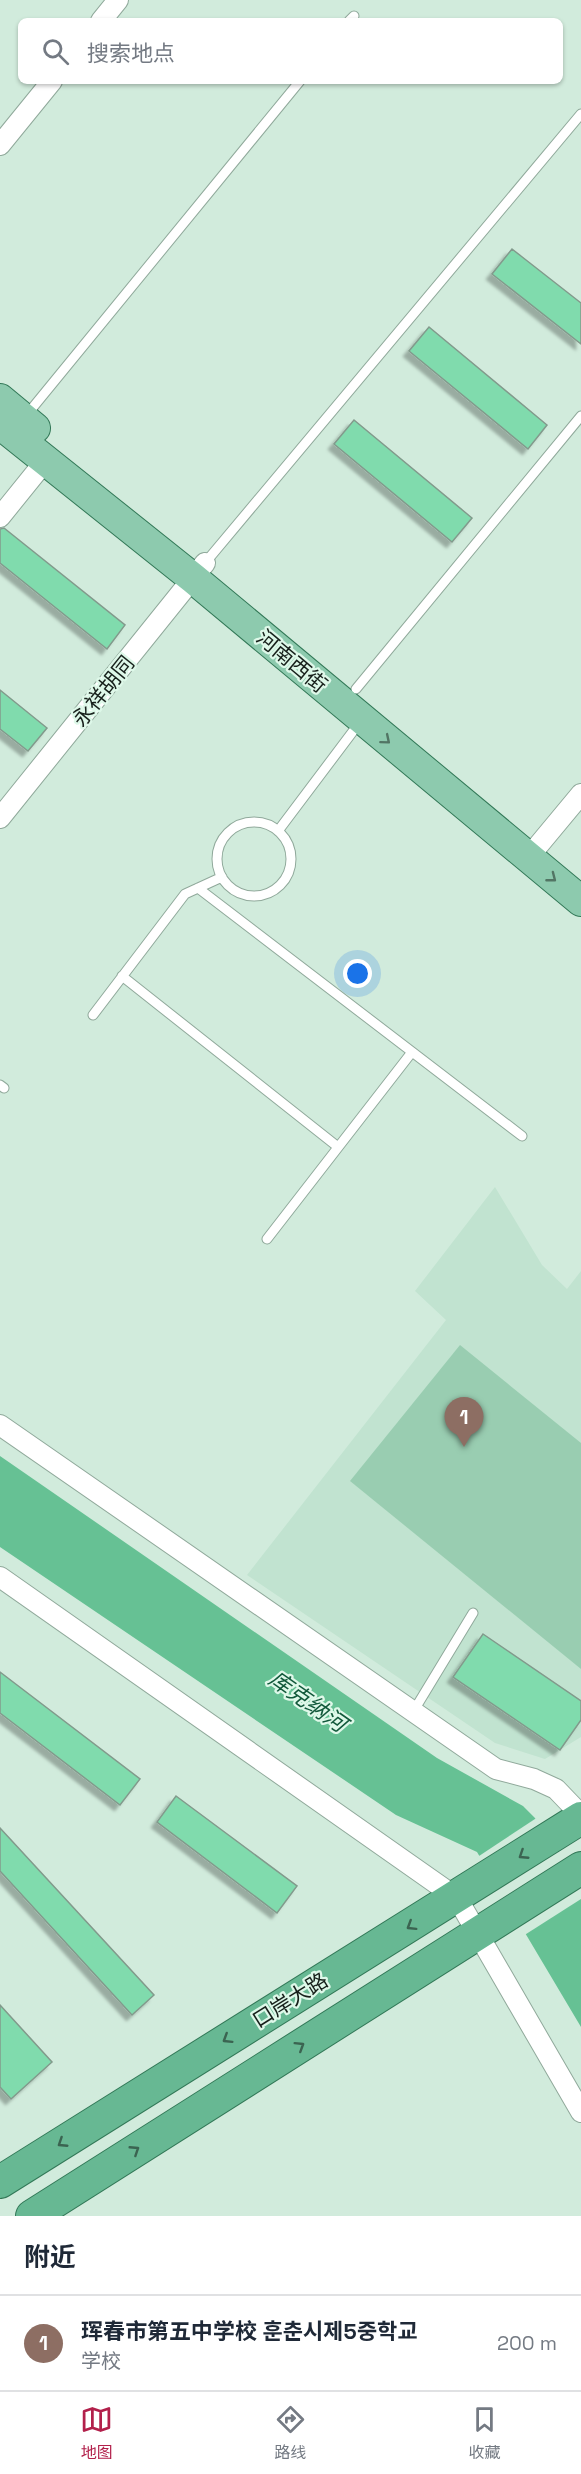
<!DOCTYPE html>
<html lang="zh">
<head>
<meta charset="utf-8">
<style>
	:root { --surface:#fff; --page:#f2f2f3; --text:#1f2937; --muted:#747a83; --line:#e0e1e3; --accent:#b2204b }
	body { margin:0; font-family:"Space Grotesk","Noto Sans SC","Noto Sans KR",sans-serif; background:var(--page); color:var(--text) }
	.you { position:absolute; left:358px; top:974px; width:21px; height:21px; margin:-15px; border:4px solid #fff; border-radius:50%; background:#1a73e8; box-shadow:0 0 0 9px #1a73e833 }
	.badge { display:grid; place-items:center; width:39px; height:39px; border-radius:50%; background:var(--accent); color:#fff; font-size:20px; font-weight:700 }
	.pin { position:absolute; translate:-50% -50px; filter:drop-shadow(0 2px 3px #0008) }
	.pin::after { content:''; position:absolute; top:32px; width:21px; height:18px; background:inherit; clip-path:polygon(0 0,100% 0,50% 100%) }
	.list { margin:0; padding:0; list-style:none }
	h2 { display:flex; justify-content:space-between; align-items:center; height:78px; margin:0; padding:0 24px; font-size:26px }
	h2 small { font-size:20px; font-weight:400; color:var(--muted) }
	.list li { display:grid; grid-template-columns:39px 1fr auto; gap:18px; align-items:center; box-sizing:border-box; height:96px; padding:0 24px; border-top:2px solid var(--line) }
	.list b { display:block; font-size:22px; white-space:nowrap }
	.list p { margin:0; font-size:20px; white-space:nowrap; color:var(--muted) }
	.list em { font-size:20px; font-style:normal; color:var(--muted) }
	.icon { flex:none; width:33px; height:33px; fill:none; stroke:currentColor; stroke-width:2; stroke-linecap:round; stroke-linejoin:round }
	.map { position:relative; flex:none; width:581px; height:2216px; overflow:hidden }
	.search { position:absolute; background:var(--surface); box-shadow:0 2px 4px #0004; left:18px; right:18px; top:18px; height:66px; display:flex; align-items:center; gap:15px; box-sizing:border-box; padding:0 21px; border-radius:9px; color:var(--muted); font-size:22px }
	.sheet { height:174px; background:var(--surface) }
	nav { display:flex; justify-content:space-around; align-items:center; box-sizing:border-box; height:84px; border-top:2px solid var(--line); background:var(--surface); font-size:16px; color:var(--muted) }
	nav a { display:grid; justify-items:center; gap:3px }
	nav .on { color:var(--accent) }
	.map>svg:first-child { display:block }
	.built { fill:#c1e3d0 }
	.green { fill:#99cdb1 }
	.water { fill:#66c194 }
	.pier { fill:#d1ebdc }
	.building { fill:#80dbad; stroke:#829a8c; stroke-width:1.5; filter:url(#shadow) }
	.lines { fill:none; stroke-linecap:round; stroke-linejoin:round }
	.service-casing { stroke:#90a99b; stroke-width:11 }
	.minor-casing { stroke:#90a99b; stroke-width:22 }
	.primary-casing { stroke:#327857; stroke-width:32 }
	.trunk-casing { stroke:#327857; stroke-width:34 }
	.service { stroke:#fff; stroke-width:9 }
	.minor { stroke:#fff; stroke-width:20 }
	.primary { stroke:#8dcaae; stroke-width:30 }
	.trunk { stroke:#67b893; stroke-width:32 }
	.oneway { stroke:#527564 }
	.oneway2 { stroke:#3b6451 }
	.labels { text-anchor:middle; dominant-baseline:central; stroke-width:4.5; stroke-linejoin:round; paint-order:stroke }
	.street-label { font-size:21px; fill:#17201b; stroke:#def8e9 }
	.water-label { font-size:22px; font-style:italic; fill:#12593b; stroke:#def8e9 }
</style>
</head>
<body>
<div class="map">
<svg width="581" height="2216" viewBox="0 0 581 2216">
	<defs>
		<filter id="shadow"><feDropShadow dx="-5.5" dy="5.5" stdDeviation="1.5" flood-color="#0004"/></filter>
	</defs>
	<rect width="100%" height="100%" fill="#d1ebdc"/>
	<path class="built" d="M495,1187L542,1265L567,1289L581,1271V1737L545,1759L495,1743L247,1575L446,1320L415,1291Z"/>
	<path class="green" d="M460,1345L581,1443V1669L350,1481Z"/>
	<path class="water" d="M0,1456L437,1758L523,1806L535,1818L581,1897V2027L477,1852L396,1815L0,1547Z"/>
	<path class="pier" d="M538,1817L581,1891V1899L523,1936L476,1858Z"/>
	<path class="building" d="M512,249L581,303V344L492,274Z
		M429,327L547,425L528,449L409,351Z
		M354,420L472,518L452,542L334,444Z
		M4,528L125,625L107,649L0,563V529Z
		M0,690L47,728L28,751L0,729Z
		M483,1634L581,1701V1720L560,1750L453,1677Z
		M0,1672L140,1779L120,1805L0,1713Z
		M176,1796L297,1886L277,1913L157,1822Z
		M0,1828L154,1995L132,2015L0,1871Z
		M0,2005L52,2062L11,2099L0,2087Z"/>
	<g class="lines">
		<defs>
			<path id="service" d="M349,21L354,16
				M25,417L300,81
				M205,563L581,114
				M356,689L581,416
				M217 859a37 37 0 1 1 74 0a37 37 0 1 1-74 0Z
				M278,831L360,722
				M198,888L522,1136
				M122,976L338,1147
				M93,1015L185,894L222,877
				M0,1085L4,1088
				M267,1239L412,1052
				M413,1712L473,1613"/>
			<path id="minor" d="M101,21L118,0
				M0,145L52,81
				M0,517L46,460
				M0,818L205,563
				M527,859L581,794
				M0,1425L496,1769L534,1779L556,1789L581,1815
				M0,1577L457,1898L581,2112"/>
			<path id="primary" d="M0,399L35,428
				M0,424L194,579L581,901"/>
			<path id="trunk" d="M0,2182L581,1818
				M32,2216L581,1868"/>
		</defs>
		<use href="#service" class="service-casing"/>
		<use href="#minor" class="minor-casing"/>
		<use href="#primary" class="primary-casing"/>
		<use href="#trunk" class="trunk-casing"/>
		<use href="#service" class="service"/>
		<use href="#minor" class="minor"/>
		<use href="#primary" class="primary"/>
		<use href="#trunk" class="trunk"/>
	</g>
	<defs><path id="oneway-chevron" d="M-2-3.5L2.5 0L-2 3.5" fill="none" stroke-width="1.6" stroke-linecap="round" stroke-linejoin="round" transform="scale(1.5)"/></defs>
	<g class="oneway">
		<use href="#oneway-chevron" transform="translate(386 740) rotate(40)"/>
		<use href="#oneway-chevron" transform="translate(552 878) rotate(38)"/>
	</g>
	<g class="oneway2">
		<use href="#oneway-chevron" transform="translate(523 1855) rotate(147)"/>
		<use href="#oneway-chevron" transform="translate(411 1926) rotate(148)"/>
		<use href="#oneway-chevron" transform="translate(227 2039) rotate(148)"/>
		<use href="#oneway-chevron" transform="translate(300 2046) rotate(-32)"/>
		<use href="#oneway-chevron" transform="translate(62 2143) rotate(147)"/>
		<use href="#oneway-chevron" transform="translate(135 2150) rotate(-33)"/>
	</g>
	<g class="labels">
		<g class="street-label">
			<text transform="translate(292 661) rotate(40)">河南西街</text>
			<text transform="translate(103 691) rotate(-51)">永祥胡同</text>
			<text transform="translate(290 2000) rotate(-32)">口岸大路</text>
		</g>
		<g class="water-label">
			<text transform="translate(308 1701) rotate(35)">库克纳河</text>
		</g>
	</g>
</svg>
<div class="you"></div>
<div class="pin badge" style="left:464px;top:1447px;background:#8d6e63">1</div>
<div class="search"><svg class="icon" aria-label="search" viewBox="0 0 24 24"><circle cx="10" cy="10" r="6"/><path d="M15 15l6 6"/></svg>搜索地点</div>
</div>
<section class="sheet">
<h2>附近<small></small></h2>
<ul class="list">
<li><span class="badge" style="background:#8d6e63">1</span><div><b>珲春市第五中学校 훈춘시제5중학교</b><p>学校</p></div><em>200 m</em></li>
</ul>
</section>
<nav>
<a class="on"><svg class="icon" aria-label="map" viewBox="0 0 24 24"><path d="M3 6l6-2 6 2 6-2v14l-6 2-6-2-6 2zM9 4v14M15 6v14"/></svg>地图</a>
<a><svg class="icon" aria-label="directions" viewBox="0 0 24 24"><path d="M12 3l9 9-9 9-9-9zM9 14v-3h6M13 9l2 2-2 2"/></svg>路线</a>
<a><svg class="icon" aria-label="saved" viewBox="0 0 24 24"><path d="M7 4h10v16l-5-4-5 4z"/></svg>收藏</a>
</nav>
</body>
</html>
